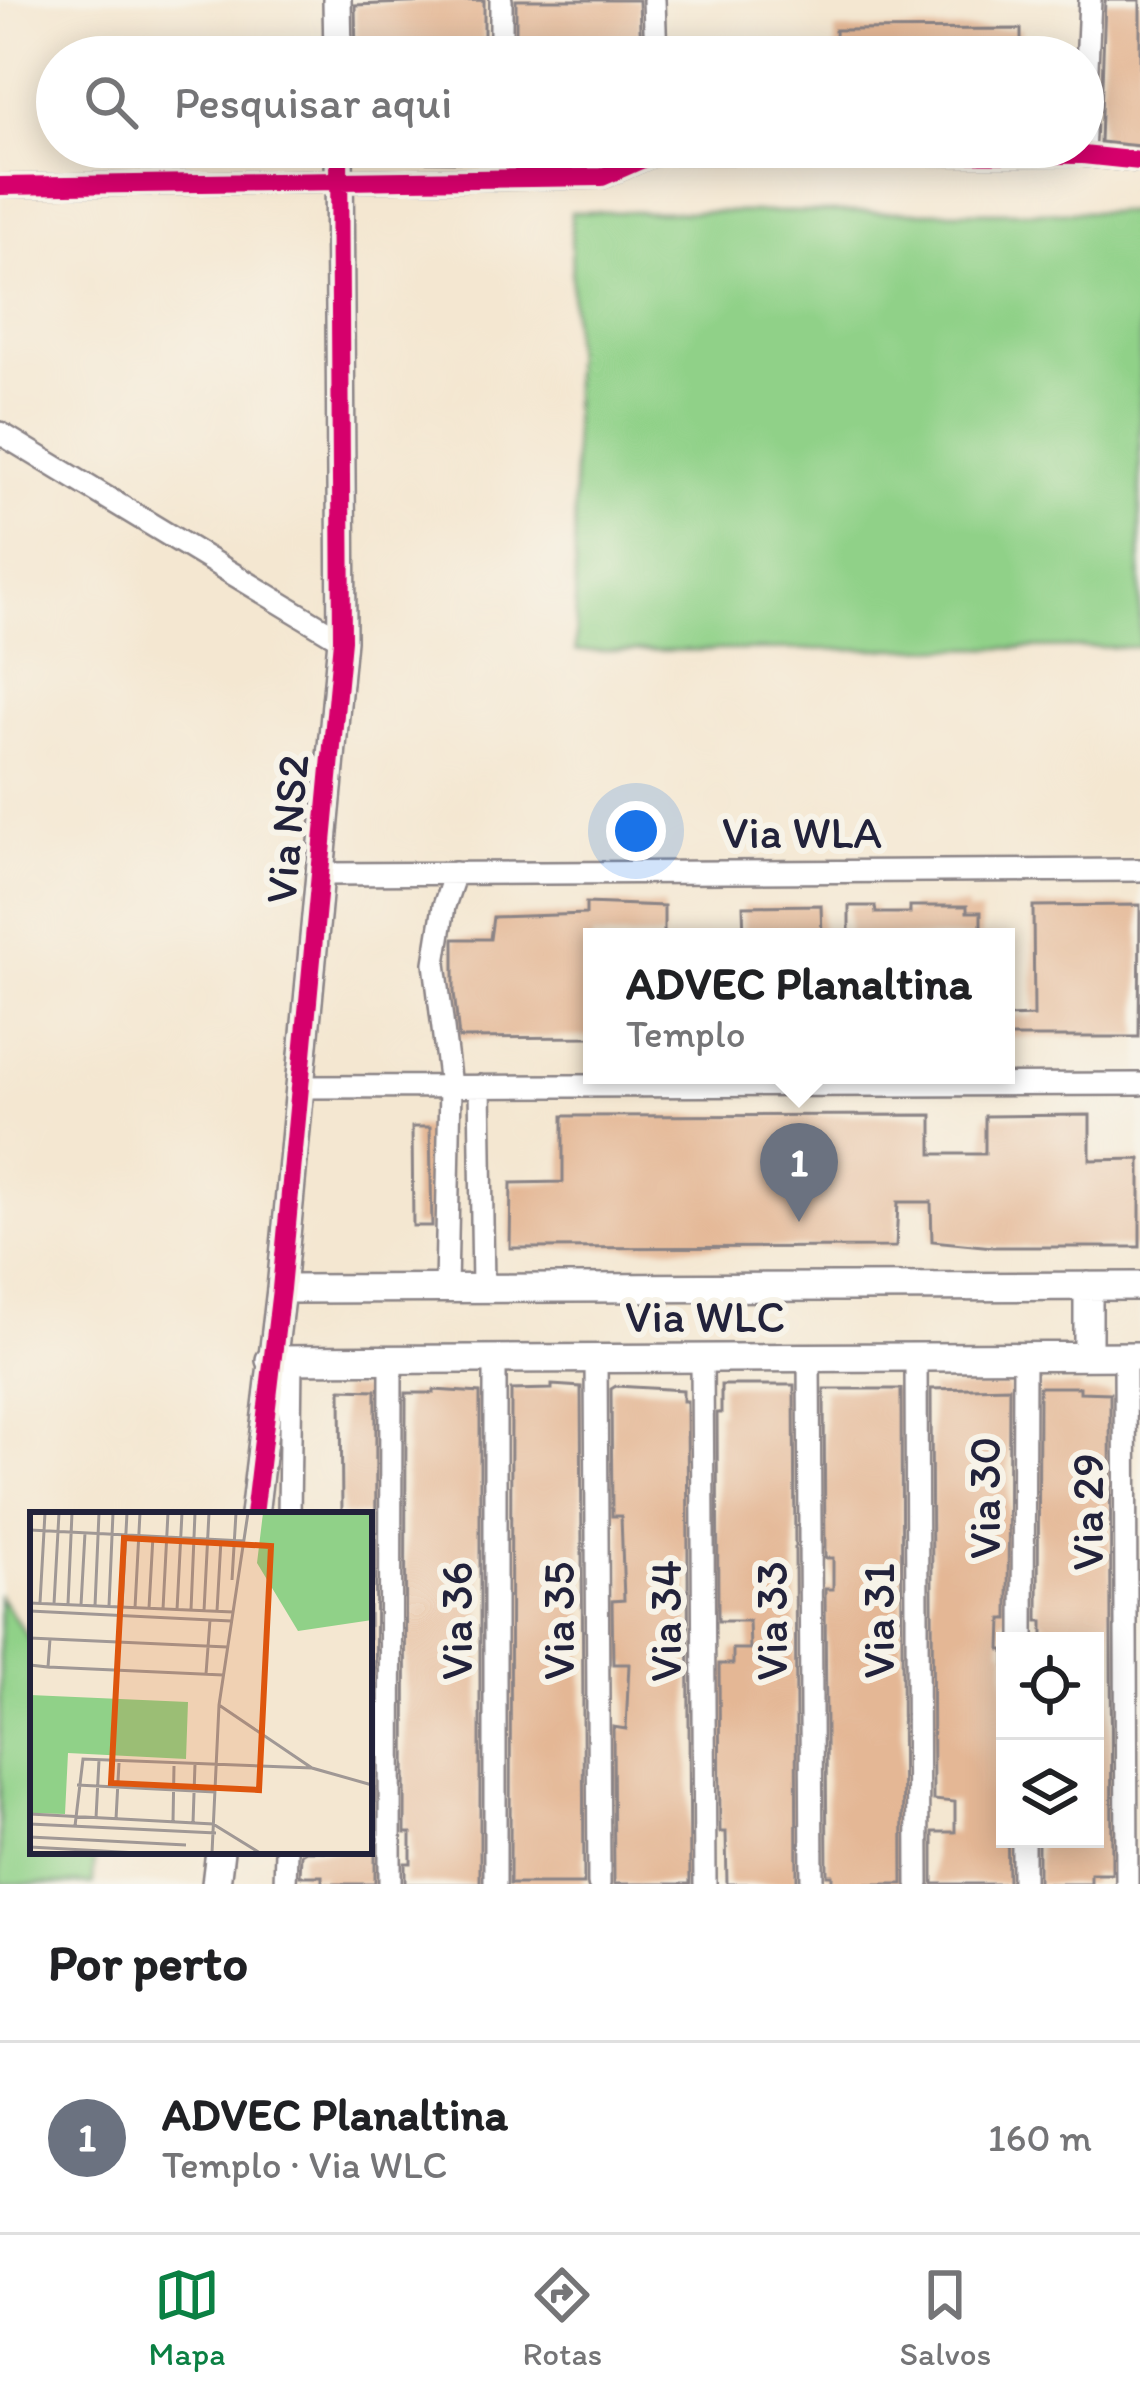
<!DOCTYPE html>
<html lang="pt">
<head>
<meta charset="utf-8">
<style>
	:root { --surface:#fff; --page:#f2f2f2; --text:#202124; --muted:#757577; --line:#e0e0e0; --accent:#0b8043 }
	body { margin:0; font-family:Itim,sans-serif; background:var(--page); color:var(--text) }
	.controls { position:absolute; right:36px; bottom:36px; display:grid; overflow:hidden; border-radius:0px; box-shadow:0 6px 30px #0003 }
	.controls button { width:108px; height:108px; display:grid; place-items:center; padding:0; border:0; border-bottom:3px solid var(--line); background:var(--surface); color:var(--text); font:60px sans-serif }
	.you { position:absolute; left:636px; top:831px; width:42px; height:42px; margin:-30px; border:9px solid #fff; border-radius:50%; background:#1a73e8; box-shadow:0 0 0 18px #1a73e833 }
	.badge { display:grid; place-items:center; width:78px; height:78px; border-radius:50%; background:var(--accent); color:#fff; font-size:39px; font-weight:700 }
	.pin { position:absolute; translate:-50% -99px; filter:drop-shadow(0 3px 6px #0008) }
	.pin::after { content:''; position:absolute; top:63px; width:42px; height:36px; background:inherit; clip-path:polygon(0 0,100% 0,50% 100%) }
	.popup { position:absolute; left:583px; top:928px; width:432px; height:156px; box-sizing:border-box; display:grid; place-content:center; border-radius:0px; background:var(--surface); filter:drop-shadow(0 3px 9px #0005); font-size:39px; white-space:nowrap; color:var(--muted) }
	.popup b { font-size:45px; color:var(--text) }
	.popup::after { content:''; position:absolute; left:50%; top:100%; margin-left:-24px; border:24px solid transparent; border-top-color:var(--surface) }
	.list { margin:0; padding:0; list-style:none }
	h2 { display:flex; justify-content:space-between; align-items:center; height:156px; margin:0; padding:0 48px; font-size:51px }
	h2 small { font-size:39px; font-weight:400; color:var(--muted) }
	.list li { display:grid; grid-template-columns:78px 1fr auto; gap:36px; align-items:center; box-sizing:border-box; height:192px; padding:0 48px; border-top:3px solid var(--line) }
	.list b { display:block; font-size:45px; white-space:nowrap }
	.list p { margin:0; font-size:39px; white-space:nowrap; color:var(--muted) }
	.list em { font-size:39px; font-style:normal; color:var(--muted) }
	.icon { flex:none; width:66px; height:66px; fill:none; stroke:currentColor; stroke-width:2; stroke-linecap:round; stroke-linejoin:round }
	.map { position:relative; flex:none; width:1140px; height:1884px; overflow:hidden }
	.search { position:absolute; background:var(--surface); box-shadow:0 6px 30px #0003; left:36px; right:36px; top:36px; height:132px; display:flex; align-items:center; gap:30px; box-sizing:border-box; padding:0 42px; border-radius:66px; color:var(--muted); font-size:45px }
	.sheet { height:348px; background:var(--surface) }
	nav { display:flex; justify-content:space-around; align-items:center; box-sizing:border-box; height:168px; border-top:3px solid var(--line); background:var(--surface); font-size:33px; color:var(--muted) }
	nav a { display:grid; justify-items:center; gap:6px }
	nav .on { color:var(--accent) }
	.map>svg:first-child { display:block }
	.green { fill:#90d188; stroke:#597a62; stroke-width:3 }
	.building { fill:#e4b795 }
	.lines { fill:none; stroke-linecap:round; stroke-linejoin:round }
	.minor-casing { stroke:#8b8486; stroke-width:26 }
	.tertiary-casing { stroke:#8b8486; stroke-width:32 }
	.minor { stroke:#fff; stroke-width:21 }
	.tertiary { stroke:#fff; stroke-width:27 }
	.cycleway-casing { stroke:#f7f3e8; stroke-width:26 }
	.cycleway { stroke:#d6006c; stroke-width:18 }
	.labels { text-anchor:middle; dominant-baseline:central; stroke-width:12; stroke-linejoin:round; paint-order:stroke }
	.street-label { font-size:45px; fill:#22223b; stroke:#f7f3e8 }
	.inset-road { fill:none; stroke:#a09895; stroke-width:3 }
	.view { fill:#de560e; fill-opacity:0.15; stroke:#de560e; stroke-width:6 }
	.inset-edge { fill:none; stroke:#22223b; stroke-width:6 }
</style>
</head>
<body>
<div class="map">
<svg width="1140" height="1884" viewBox="0 0 1140 1884">
	<rect width="100%" height="100%" fill="#f7f3e8"/>
	<filter id="ink" filterUnits="userSpaceOnUse"><feTurbulence type="fractalNoise" baseFrequency=".00833" numOctaves="2"/><feDisplacementMap in="SourceGraphic" scale="24" xChannelSelector="R" yChannelSelector="G"/><feConvolveMatrix kernelMatrix="1 2 1 2 8 2 1 2 1" color-interpolation-filters="sRGB"/></filter>
	<filter id="wash" filterUnits="userSpaceOnUse"><feTurbulence type="fractalNoise" baseFrequency=".004" numOctaves="4" result="noise"/><feDisplacementMap in="SourceGraphic" scale="48" xChannelSelector="R" yChannelSelector="G"/><feGaussianBlur stdDeviation="2.7" result="paint"/><feColorMatrix in="noise" values="0 0 0 0 0 0 0 0 0 0 0 0 0 0 0 0 0 1.4 0 .05"/><feComposite in="paint" operator="in"/></filter>
	<g filter="url(#wash)">
		<rect width="100%" height="100%" fill="#f4e7d1"/>
		<path class="green" d="M571,212H1140V647L576,651Z
			M0,1597L33,1645V1851H95L93,1884H0Z"/>
		<g id="blocks">
			<path class="building" d="M484,0V57L356,56L355,5Z
				M516,0H639L641,56L516,57Z
				M1105,0H1140V146L1100,142Z
				M1021,29V57H836L835,30Z
				M382,147H459V162L382,161Z
				M537,147H625V151L584,161H538Z
				M586,903L664,906V937H592V1037L459,1038L454,992V939H490L493,917L586,914Z
				M821,905L822,937H744L743,906Z
				M1140,905L1139,1037H1006V1017L1034,1016L1033,906Z
				M849,906H875L876,913H910V906H967V912H981V937H849Z
				M932,1115V1154H985V1116L1090,1115V1160L1140,1159V1247H993L932,1241L931,1202H898L896,1247L510,1248L511,1183L563,1182V1116Z
				M412,1127H430L432,1226H413Z
				M552,1385L581,1387L584,1884H510L511,1390L552,1389Z
				M721,1385H794L797,1884H727L726,1832H720L719,1664H733V1649H750L749,1621H718L717,1413H721Z
				M616,1386L683,1390V1401H687L690,1884H614L613,1727L626,1729L629,1664H613L612,1601L624,1600L621,1516H612L611,1389Z
				M1009,1387L1008,1619H1002L1001,1650H1005L1008,1884H933V1832H955V1802L933,1800L931,1389Z
				M1039,1387H1080V1392L1110,1393L1112,1874H1091V1884H1038V1839H1095V1641H1043V1621H1038Z
				M341,1389L376,1390L375,1884H322V1876H300L301,1854L306,1851H369V1515H342Z
				M824,1389H901L903,1884H832V1875H827L825,1589H833V1558H825Z
				M434,1390L480,1393V1884H405V1863H411V1833H405L406,1393H434Z"/>
		</g>
	</g>
	<g filter="url(#ink)">
		<use href="#blocks" fill-opacity="0" stroke="#8b8486" stroke-width="3"/>
		<g class="lines">
			<defs>
				<path id="minor" d="M501,0V57
					M654,0L656,57
					M502,147V178
					M1083,155L1090,0
					M0,186L602,177L659,152L1083,155L1140,161
					M0,433L342,640
					M321,874L1140,870
					M480,1086L483,1288
					M301,1087L1140,1084
					M446,1288L450,1086L435,963L444,906L455,873
					M1125,1356L1127,1884
					M809,1357L812,1884
					M916,1357L918,1884
					M596,1358L599,1884
					M702,1358L705,1884
					M289,1515L291,1360
					M1023,1641L1024,1356
					M285,1884L286,1851
					M390,1884L391,1359
					M495,1884V1359
					M1023,1884V1839"/>
				<path id="tertiary" d="M337,0L338,57
					M1088,1286V1356
					M281,1289L1140,1286
					M270,1360L1140,1356
					M254,1515L281,1289L342,640L339,147
					M216,1884L220,1851"/>
			</defs>
			<use href="#minor" class="minor-casing"/>
			<use href="#tertiary" class="tertiary-casing"/>
			<use href="#minor" class="minor"/>
			<use href="#tertiary" class="tertiary"/>
			<defs>
				<path id="cycleway" d="M0,186L602,177L659,152L1083,155L1140,161
					M254,1515L281,1289L342,640L339,147"/>
			</defs>
			<use href="#cycleway" class="cycleway-casing"/>
			<use href="#cycleway" class="cycleway"/>
		</g>
	</g>
	<g class="labels">
		<g class="street-label">
			<text transform="translate(286 829) rotate(-85)">Via NS2</text>
			<text x="802" y="832">Via WLA</text>
			<text x="705" y="1316">Via WLC</text>
			<text transform="translate(984 1498) rotate(-90)">Via 30</text>
			<text transform="translate(1087 1512) rotate(-90)">Via 29</text>
			<text transform="translate(456 1621) rotate(-90)">Via 36</text>
			<text transform="translate(558 1621) rotate(-90)">Via 35</text>
			<text transform="translate(665 1621) rotate(-90)">Via 34</text>
			<text transform="translate(771 1621) rotate(-90)">Via 33</text>
			<text transform="translate(878 1621) rotate(-90)">Via 31</text>
		</g>
	</g>
	<g transform="translate(30 1512)">
		<rect width="342" height="342" fill="#f4e7d1"/>
		<path d="M233,1H342V108L268,119L227,51ZM0,183L158,190L156,247L38,241L35,302L0,301Z" fill="#90d188"/>
		<path class="inset-road" d="M0,18L214,29M202,68L206,1M0,91L203,100M10,91L15,1M24,92L29,1M38,92L42,1M51,93L55,21M65,94L69,1M79,94L83,1M92,95L97,1M105,96L110,1M119,96L123,24M133,97L138,1M147,98L152,1M161,98L165,1M0,99L201,109M174,99L179,1M187,99L191,28M0,126L197,135M0,153L18,155L20,127M18,155L193,163M176,162L180,108M189,193L282,256L342,273M47,273L185,280M0,302L183,312L230,341M66,306L69,248M86,307L89,251M143,310L144,254M163,311L165,252M0,312L186,321M45,314L53,247L282,256M0,325L156,333M0,335L108,341M182,341L189,193L218,1"/>
		<path class="view" d="M94,26L241,34L229,278L81,271Z"/>
		<rect width="342" height="342" class="inset-edge"/>
	</g>
</svg>
<div class="controls">
<button><svg class="icon" aria-label="locate" viewBox="0 0 24 24"><circle cx="12" cy="12" r="6"/><path d="M12 2v4M12 18v4M2 12h4M18 12h4"/></svg></button>
<button><svg class="icon" aria-label="layers" viewBox="0 0 24 24"><path d="M12 4l9 5-9 5-9-5zM3 14l9 5 9-5"/></svg></button>
</div>
<div class="you"></div>
<div class="pin badge" style="left:799px;top:1222px;background:#6b7280">1</div>
<div class="popup"><b>ADVEC Planaltina</b>Templo</div>
<div class="search"><svg class="icon" aria-label="search" viewBox="0 0 24 24"><circle cx="10" cy="10" r="6"/><path d="M15 15l6 6"/></svg>Pesquisar aqui</div>
</div>
<section class="sheet">
<h2>Por perto<small></small></h2>
<ul class="list">
<li><span class="badge" style="background:#6b7280">1</span><div><b>ADVEC Planaltina</b><p>Templo · Via WLC</p></div><em>160 m</em></li>
</ul>
</section>
<nav>
<a class="on"><svg class="icon" aria-label="map" viewBox="0 0 24 24"><path d="M3 6l6-2 6 2 6-2v14l-6 2-6-2-6 2zM9 4v14M15 6v14"/></svg>Mapa</a>
<a><svg class="icon" aria-label="directions" viewBox="0 0 24 24"><path d="M12 3l9 9-9 9-9-9zM9 14v-3h6M13 9l2 2-2 2"/></svg>Rotas</a>
<a><svg class="icon" aria-label="saved" viewBox="0 0 24 24"><path d="M7 4h10v16l-5-4-5 4z"/></svg>Salvos</a>
</nav>
</body>
</html>
